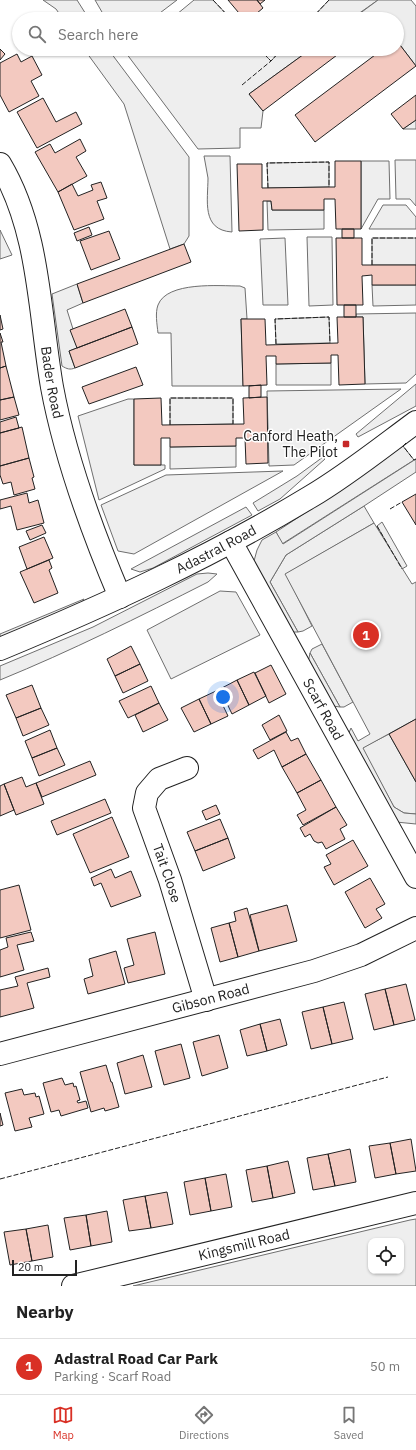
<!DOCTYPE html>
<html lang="en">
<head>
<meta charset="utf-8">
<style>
	:root { --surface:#fff; --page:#f6f6f6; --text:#222; --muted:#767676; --line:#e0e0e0; --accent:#d93025 }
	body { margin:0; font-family:"IBM Plex Sans",sans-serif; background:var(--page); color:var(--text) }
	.controls { position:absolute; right:12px; bottom:12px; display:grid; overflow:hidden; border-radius:8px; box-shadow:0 1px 3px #0004 }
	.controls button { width:36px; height:36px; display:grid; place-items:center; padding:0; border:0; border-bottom:1px solid var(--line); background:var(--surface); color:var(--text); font:20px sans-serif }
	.scale { position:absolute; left:12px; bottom:10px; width:65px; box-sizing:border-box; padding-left:4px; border:2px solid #222; border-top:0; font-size:11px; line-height:14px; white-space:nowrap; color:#222; -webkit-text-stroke:3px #fff; paint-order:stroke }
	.you { position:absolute; left:223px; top:697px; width:14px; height:14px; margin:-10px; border:3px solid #fff; border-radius:50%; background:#1a73e8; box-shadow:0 0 0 6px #1a73e833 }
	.badge { display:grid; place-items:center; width:26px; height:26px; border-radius:50%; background:var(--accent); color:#fff; font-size:13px; font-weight:700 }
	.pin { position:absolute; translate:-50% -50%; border:2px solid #fff; box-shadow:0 1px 4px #0006 }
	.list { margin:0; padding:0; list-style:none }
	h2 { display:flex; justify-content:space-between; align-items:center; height:52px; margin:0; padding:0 16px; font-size:17px }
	h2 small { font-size:13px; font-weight:400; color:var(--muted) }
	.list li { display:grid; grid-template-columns:26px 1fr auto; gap:12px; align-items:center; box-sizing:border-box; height:56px; padding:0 16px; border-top:1px solid var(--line) }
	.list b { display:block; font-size:15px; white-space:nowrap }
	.list p { margin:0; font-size:13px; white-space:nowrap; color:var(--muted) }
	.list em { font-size:13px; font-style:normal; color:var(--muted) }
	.icon { flex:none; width:22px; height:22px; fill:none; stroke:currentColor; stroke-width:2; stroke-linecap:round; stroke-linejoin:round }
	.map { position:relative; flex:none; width:416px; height:1286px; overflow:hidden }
	.search { position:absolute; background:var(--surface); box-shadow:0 1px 3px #0004; left:12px; right:12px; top:12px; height:44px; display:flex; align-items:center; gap:10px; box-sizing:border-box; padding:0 14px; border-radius:22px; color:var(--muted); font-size:15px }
	.sheet { height:108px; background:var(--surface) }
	nav { display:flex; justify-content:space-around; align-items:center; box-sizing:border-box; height:56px; border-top:1px solid var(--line); background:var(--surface); font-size:11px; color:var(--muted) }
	nav a { display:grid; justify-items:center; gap:2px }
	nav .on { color:var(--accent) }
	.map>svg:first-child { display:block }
	.green { fill:#eee; stroke:#6f6f6f; fill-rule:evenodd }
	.parking { fill:#ededed; stroke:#6f6f6f }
	.building { fill:#f3c9c0; stroke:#222 }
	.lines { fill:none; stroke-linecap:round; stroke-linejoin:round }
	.minor-casing { stroke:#222; stroke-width:24 }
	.minor { stroke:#fff; stroke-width:22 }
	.fence { stroke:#222; stroke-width:1; stroke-dasharray:5 2; stroke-linecap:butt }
	.poi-dot { fill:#c62828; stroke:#fff; stroke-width:1.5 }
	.labels { text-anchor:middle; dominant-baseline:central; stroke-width:3; stroke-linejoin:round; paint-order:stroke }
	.street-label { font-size:14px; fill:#222; stroke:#fff }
	.poi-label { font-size:14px; fill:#222; stroke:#fff; text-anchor:end }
</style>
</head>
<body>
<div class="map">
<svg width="416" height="1286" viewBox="0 0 416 1286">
	<rect width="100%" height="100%" fill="#fff"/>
	<path class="green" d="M43,0H77L89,19H63L56,9Z
		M95,0H177L152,19H106Z
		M194,0H213L231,19H171Z
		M329,0H378L351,19H311Z
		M84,49H108L189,157V236L184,244L170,249L124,104Z
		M132,49H259L271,61L282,49H311L249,94L263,111L261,128H240V148L198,149L126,53Z
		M416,120V129H403Z
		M204,156H230L232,232C201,230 208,200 208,178C207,171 205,163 204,156Z
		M395,160H416V206L410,199H396Z
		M361,161H389L390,199H378L361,229Z
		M329,162V187L268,188L267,163Z
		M267,201H271L272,210H324V229L268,230Z
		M383,205H406L416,217V229H369Z
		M0,230L12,255L0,259Z
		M307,237H332L333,305L309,306Z
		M285,238L288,305H263L260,239Z
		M372,238H416V265H372Z
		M77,284L83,303L67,310L73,329L77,348L69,351L75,368C70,370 67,369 62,366L52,294Z
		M372,285H416V305L373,306Z
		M240,286L245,288L247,319H241L243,386H172L171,333H158C157,324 155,313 158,305C167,281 220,286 240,286Z
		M416,313V374L406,383L365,384L363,317H356V314Z
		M329,317L330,343L276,344L275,319Z
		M331,363V385H276V364Z
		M416,384V406L358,437L356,434Z
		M401,389L294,465L269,466L267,391Z
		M170,398H233V424L170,425Z
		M128,399H134V465H165V469L99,500L78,416Z
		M236,446V467L170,469V447Z
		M403,446L414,460L282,544L276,532L343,488Z
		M323,457L325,459L280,499L258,511L253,503L297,476Z
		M283,471L134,554L118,551L101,505L166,475Z
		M364,506L374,523L286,574L312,626L303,631L298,632L270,582L286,555Z
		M246,507L252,515L153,568L140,572L131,569Z
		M382,522L407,566L402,569L377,526Z
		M208,573L217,574L208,582C139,617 71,651 0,680V666L93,627L197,574Z
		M220,591L236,592L260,635L171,679L147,630Z
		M84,599L80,605L0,640V634Z
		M322,644L353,702L344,707H340L310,653L312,649Z
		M389,734L416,782V814L404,813L394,807L362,748Z
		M416,1219V1286H133L410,1220ZM371,1241H401V1271H371Z"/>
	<path class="parking" d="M378,0H411L416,6V66L397,41V19H356L355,17Z
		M416,459V472L364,506L286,555L270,582L298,632H292L255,572L254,561L257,550L262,540L276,532L283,544Z
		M374,523L412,584L416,582V719L363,748L394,807L404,813L416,814V824L396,822L348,735L351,728L358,741L370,734L285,574Z
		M310,653L340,707L333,706L307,668Z"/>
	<path class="building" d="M228,0H257L263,8L250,19H244Z
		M257,0H265L260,4Z
		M397,41L416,66L315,142L295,115L383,49H397Z
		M0,49L5,54L0,60Z
		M311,49H345L263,111L249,94Z
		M17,54L21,62L32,56L42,75L31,81L39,96L9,112L0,95V63Z
		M416,95V120L403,129L391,114Z
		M43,98L56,122L76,112L82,124L37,148L17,112Z
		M80,139L86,151L76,157L87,176L58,192L35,152L50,144L55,153Z
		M335,161H361V229H336L335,199H324V210H272L271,201H263V230L239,231L237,164H262V188L329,187H335Z
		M101,182L107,198L97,201L104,219L74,230L58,192L72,184L78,196L93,190L91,185Z
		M89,227L92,235L77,241L74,233Z
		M342,229H354V238H342Z
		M109,231L120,259L91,270L80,241Z
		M336,238H362V265H416V285H372V275L362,276L363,305H337Z
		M184,244L191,262L83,303L77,284Z
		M344,305H356V317H344Z
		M125,309L132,327L77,348L70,330Z
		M0,315L3,329L0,330Z
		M337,317H363L365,384L339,385L338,355H331V363L276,364V356H266L267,385L243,386L241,319H265L266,345L338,343Z
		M132,327L138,344L75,368L69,351Z
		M0,333L3,342H1L6,366L0,368Z
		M6,366L14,397L0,400V368Z
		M136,367L143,385L89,404L82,387Z
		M261,385V397L249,398V386Z
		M14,397L19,415L0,420V400Z
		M267,397L268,463L246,464L245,438H236V446L170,447V438H161V465H134V399L161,398L162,425L244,424L243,398Z
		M16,417L19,428L0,433V422Z
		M22,427L29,458L0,466V433Z
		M29,458L34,477L32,478L35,489L14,495L11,482L3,484L0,475V466Z
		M27,493L29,503L38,500L44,523L17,530L11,506L0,509V500Z
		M416,494V525L402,502Z
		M42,525L46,533L30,540L26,531Z
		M44,537L53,558L27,569L19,547Z
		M49,560L52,568L49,570L58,593L34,603L20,572Z
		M131,646L140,664L115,676L107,659Z
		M140,664L148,681L123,693L115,676Z
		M271,665L286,694L269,703L255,673Z
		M254,672L266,696L249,705L237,680Z
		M237,680L249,705L232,714L220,689Z
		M32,685L41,708L16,718L6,695Z
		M151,686L159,703L128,718L119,701Z
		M216,691L228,716L211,724L199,699Z
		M199,699L211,724L194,732L181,708Z
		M159,703L168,720L143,732L135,715Z
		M41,708L49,725L23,736L16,718Z
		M279,715L287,731L270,740L262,725Z
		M416,719V782L389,734Z
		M50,730L57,748L32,758L25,741Z
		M286,732L291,741L298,738L306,754L282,767L274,750L258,759L253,750Z
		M57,748L65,765L39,776L32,758Z
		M306,754L321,780L297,793L282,767Z
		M90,761L96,775L42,797L36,783Z
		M22,777L26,787L36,783L44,804L16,815L4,784Z
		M321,780L336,807L303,825L297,815L306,810L297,793Z
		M4,784L14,810L0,816V786Z
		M105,799L111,813L57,835L51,821Z
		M216,805L220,814L206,820L202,811Z
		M336,807L347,825L340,829L345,839L326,849L322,842L318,843L314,841L310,834L305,837L300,828Z
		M112,817L129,857L90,873L73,834Z
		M220,819L228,838L195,851L187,832Z
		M228,838L235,858L203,871L195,851Z
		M353,840L368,866L334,885L324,867L331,864L326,855Z
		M111,869L115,878L131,871L141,896L111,907L101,883L94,886L91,878Z
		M370,878L385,904L376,909L382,918L365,928L345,892Z
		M19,885L31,930L0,938V890Z
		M287,905L297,941L259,951L250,915Z
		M247,908L259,951L238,957L229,923L236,921L234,912Z
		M229,923L238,957L220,962L211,928Z
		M31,932L34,941L17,945L24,970L0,977V950L8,947L6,938Z
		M155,932L165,974L128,983L124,968L134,965L127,939Z
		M116,951L125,984L88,994L84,979L93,976L89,959Z
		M48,968L50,977L27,983L34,1008L0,1017V990L18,986L15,977Z
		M406,984L415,1020L394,1025L385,989Z
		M385,989L394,1025L374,1030L365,994Z
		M344,1002L353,1039L332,1044L323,1007Z
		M323,1007L332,1044L311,1049L302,1012Z
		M280,1019L287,1045L267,1051L260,1024Z
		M260,1024L267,1051L247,1056L240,1030Z
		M219,1035L228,1068L202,1076L193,1042Z
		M181,1044L190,1078L164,1085L155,1051Z
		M143,1055L152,1087L125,1094L117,1063Z
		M106,1065L111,1082H112L119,1107L105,1111L104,1108L91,1112L80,1072Z
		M62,1078L65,1085L73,1083L74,1087L76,1086L80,1100L77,1101L78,1103L86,1101L88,1108L61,1116L59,1110L51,1112L43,1083Z
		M22,1089L24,1095L35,1093L36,1097L39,1096L44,1114L29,1118L32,1127L15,1131L5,1093Z
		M0,1113L3,1125L0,1126Z
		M411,1139L416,1171L396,1174L390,1143Z
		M390,1143L396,1174L375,1178L369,1146Z
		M350,1149L356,1182L335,1186L328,1154Z
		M328,1154L335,1186L313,1190L307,1158Z
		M288,1161L295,1193L273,1198L267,1166Z
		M267,1166L273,1198L252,1202L246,1170Z
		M226,1174L232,1207L211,1211L205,1178Z
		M205,1178L211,1211L190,1215L184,1182Z
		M167,1192L173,1224L151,1228L145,1196Z
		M145,1196L151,1228L129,1231L123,1200Z
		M107,1211L112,1242L91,1246L86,1215Z
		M86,1215L91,1246L70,1250L64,1218Z
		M48,1225L53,1257L32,1261L26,1229Z
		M26,1229L32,1261L10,1265L4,1232Z"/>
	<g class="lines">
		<defs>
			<g id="minor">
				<path id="s1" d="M0,164C40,231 39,312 52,387C65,457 92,531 120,597"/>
				<path id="s2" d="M231,542L416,877"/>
				<path id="s3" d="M0,649C106,605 211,557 310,497C346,476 382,447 416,422"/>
				<path id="s4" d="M187,768L159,779L147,793L144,808L170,880L206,1000"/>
				<path id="s5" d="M0,1054L314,971L361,955L416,928"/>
				<path id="s6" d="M73,1286L416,1203"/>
			</g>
		</defs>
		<use href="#minor" class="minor-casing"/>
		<use href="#minor" class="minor"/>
		<path class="fence" d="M213,0L231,19
			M311,19L329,0
			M259,49L271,61
			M242,85L271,61L282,49
			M268,188L267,163L329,162V187
			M372,265V238H416
			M276,344L275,319L329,317L330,343
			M170,425V398H233V424
			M406,443L403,446L414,460L416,459
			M390,509L402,502
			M377,526L402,569
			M0,1179L388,1077"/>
	</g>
	<rect class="poi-dot" x="342" y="440" width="8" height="8" rx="2"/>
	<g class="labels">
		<g class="street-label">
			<text stroke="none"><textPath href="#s1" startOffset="226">Bader Road</textPath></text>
			<text stroke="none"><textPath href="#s3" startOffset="238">Adastral Road</textPath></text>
			<text stroke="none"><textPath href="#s2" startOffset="191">Scarf Road</textPath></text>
			<text stroke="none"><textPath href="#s4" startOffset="133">Tait Close</textPath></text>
			<text stroke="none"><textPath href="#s5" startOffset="218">Gibson Road</textPath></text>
			<text stroke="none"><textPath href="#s6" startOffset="176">Kingsmill Road</textPath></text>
		</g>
		<g class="poi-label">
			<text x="338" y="436">Canford Heath,<tspan x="338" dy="16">The Pilot</tspan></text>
		</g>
	</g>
</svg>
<div class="controls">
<button><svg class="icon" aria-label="locate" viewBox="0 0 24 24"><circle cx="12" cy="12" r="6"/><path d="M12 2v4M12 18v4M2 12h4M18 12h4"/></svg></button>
</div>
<div class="scale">20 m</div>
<div class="you"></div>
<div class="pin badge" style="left:366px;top:635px">1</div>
<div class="search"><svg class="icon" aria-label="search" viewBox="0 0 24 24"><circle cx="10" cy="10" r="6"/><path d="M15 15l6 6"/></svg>Search here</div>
</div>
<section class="sheet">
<h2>Nearby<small></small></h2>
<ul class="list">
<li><span class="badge">1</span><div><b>Adastral Road Car Park</b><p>Parking · Scarf Road</p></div><em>50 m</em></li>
</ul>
</section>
<nav>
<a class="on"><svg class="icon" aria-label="map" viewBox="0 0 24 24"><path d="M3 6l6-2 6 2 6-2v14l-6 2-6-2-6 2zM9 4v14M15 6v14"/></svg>Map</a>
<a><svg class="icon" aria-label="directions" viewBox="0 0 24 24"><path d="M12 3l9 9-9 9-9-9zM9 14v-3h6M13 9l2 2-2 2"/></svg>Directions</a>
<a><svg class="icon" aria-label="saved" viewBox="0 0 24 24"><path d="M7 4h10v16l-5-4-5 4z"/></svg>Saved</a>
</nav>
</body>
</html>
